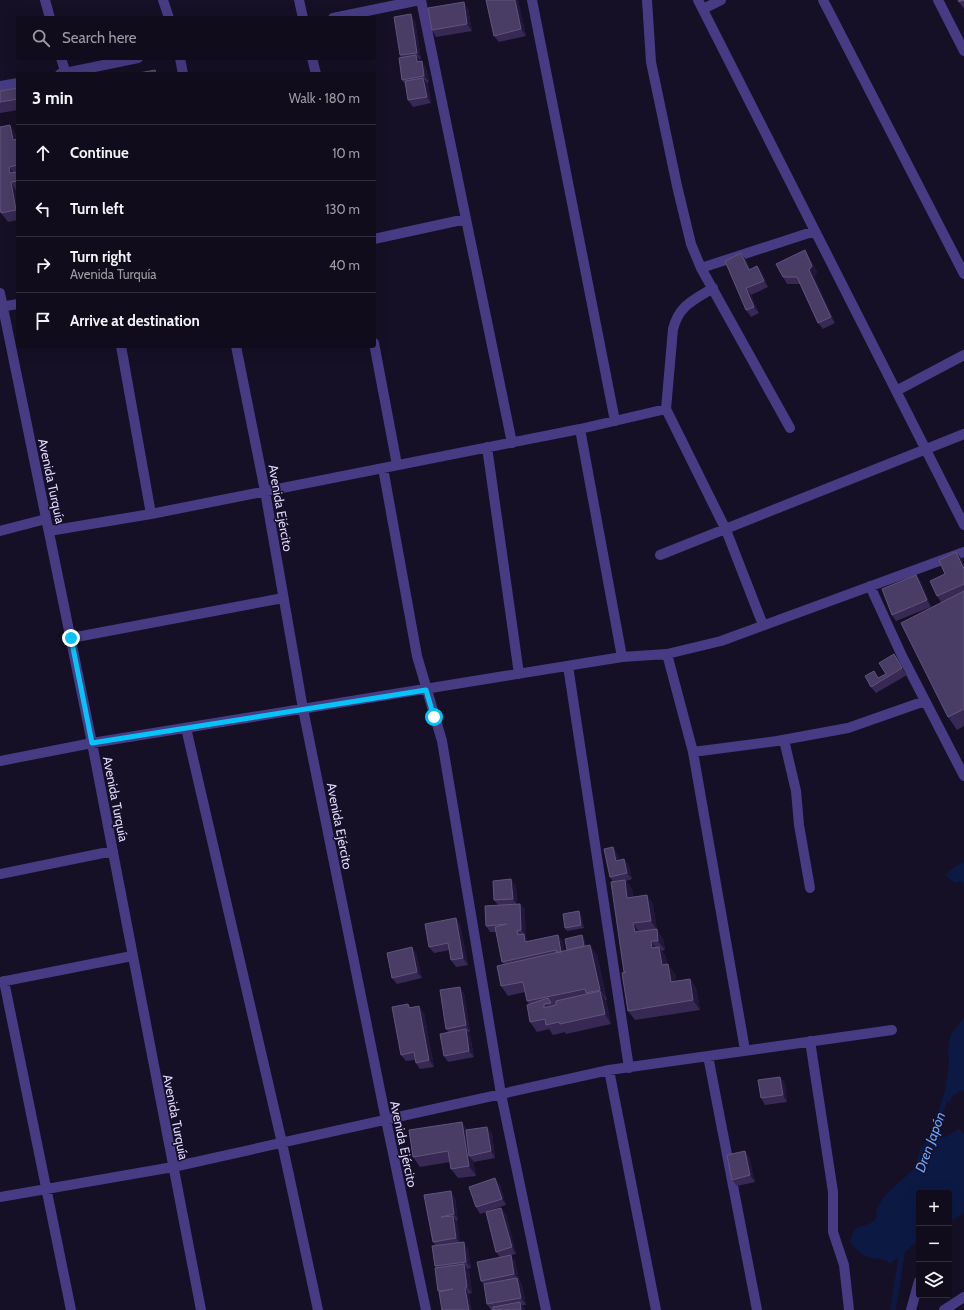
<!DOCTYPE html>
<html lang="en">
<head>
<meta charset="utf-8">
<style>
	:root { --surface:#100c1c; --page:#1e1a29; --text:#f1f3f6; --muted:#9c9ba3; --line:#302c3b }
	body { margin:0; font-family:Cabin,sans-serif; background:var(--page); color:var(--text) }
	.controls { position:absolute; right:12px; bottom:12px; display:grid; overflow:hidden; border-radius:4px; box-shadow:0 4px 16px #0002 }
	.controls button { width:36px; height:36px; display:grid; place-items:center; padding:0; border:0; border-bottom:1px solid var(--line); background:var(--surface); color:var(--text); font:20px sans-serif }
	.stop { position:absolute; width:12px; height:12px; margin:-9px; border:3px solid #07c4f8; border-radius:50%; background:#fff }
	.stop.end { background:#07c4f8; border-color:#fff; box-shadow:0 1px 4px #0008 }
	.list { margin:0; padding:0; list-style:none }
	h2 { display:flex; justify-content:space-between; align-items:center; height:52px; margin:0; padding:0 16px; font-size:17px }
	h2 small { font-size:13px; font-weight:400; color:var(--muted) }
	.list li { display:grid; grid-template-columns:26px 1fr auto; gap:12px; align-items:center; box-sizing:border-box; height:56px; padding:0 16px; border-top:1px solid var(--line) }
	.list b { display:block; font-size:15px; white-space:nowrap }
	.list p { margin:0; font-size:13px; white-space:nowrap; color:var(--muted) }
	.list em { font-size:13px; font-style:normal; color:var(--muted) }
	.icon { flex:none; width:22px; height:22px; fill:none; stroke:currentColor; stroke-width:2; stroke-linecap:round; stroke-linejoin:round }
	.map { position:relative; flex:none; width:964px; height:1310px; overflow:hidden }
	.search { position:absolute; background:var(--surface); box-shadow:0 4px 16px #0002; left:16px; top:16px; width:360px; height:44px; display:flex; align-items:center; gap:10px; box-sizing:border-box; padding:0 14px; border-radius:4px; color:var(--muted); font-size:15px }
	.panel { position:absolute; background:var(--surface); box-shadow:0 4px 16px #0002; left:16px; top:72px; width:360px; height:276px; border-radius:4px }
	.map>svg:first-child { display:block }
	.water { fill:#0c1943 }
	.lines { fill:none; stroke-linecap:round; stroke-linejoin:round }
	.stream { stroke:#0c1943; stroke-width:5.5 }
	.street { stroke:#473c84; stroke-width:10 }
	.wall { fill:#372953 }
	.shaded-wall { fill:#221739 }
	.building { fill:#493c65; stroke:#60547d }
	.route { stroke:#07c4f8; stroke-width:5 }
	.labels { text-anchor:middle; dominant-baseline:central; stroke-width:3; stroke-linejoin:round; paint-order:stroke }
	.street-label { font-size:13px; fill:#dfd6fe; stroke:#161026 }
	.water-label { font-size:14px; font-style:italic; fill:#67a5fb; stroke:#161026 }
</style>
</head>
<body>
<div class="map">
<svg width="964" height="1310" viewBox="0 0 964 1310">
	<rect width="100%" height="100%" fill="#161026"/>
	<path class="water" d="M964,862V884L960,881L955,883L945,875L956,866Z
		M964,1018V1092L961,1090L953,1096L949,1103L945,1093L949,1062L948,1050L950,1036Z
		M959,1129L964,1134V1213L949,1222V1193H919V1240L890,1264C884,1257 876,1260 868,1257C861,1255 855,1248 850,1242C851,1240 852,1235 853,1232C860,1222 881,1227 876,1210L885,1195L915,1168L920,1149L926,1142L937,1136L943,1138Z"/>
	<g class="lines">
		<path class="stream" d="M929,1145L948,1091
			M893,1310L903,1246"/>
		<path class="street" d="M45,0L50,18
			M163,0L169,18
			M299,0L303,18
			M421,0L512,443
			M532,0L615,421
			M647,0L651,62L677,186L691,244L701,268L790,428
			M698,0L964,525
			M823,0L964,274
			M938,0L964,51
			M703,9L721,0
			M333,18L420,0
			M61,58L66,74
			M180,58L183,74
			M312,58L316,74
			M60,74L138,58
			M0,86L18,83
			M374,239L466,219
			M701,268L815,231
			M713,288C694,300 679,305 673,329L666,409L726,530L763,625
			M0,293L92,743L201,1310
			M0,307L18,304
			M374,343L397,465
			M121,346L151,514
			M236,346L265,491L303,709L386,1120L426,1310
			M896,391L964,355
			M580,429L622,657
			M487,447L519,674
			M383,468L417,656L442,741L501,1094L546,1310
			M0,531L46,519
			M49,531L151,514L580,429L666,409
			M660,555L964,434
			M870,586L902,656L964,776
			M71,638L283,598
			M667,654L693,752L745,1050
			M568,666L629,1068
			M186,728L282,1143L318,1310
			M784,740L796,791L799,825L810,888
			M693,752L777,741L848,728L925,701
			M0,761L92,743L622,657L667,654L721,641L964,552
			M0,874L113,851
			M4,981L71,1310
			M0,982L132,956
			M810,1041L833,1192V1232L844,1265L849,1310
			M708,1056L757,1310
			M609,1070L656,1310
			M0,1197L173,1167L609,1070L892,1030
			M911,1310L919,1281
			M944,1310L964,1297"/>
	</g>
	<path class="wall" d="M518,0L526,36L499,42L494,36Z
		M964,0V9L959,2Z
		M468,9L472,31L436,37L432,30Z
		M415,21L421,59H419L426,68L429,82L427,83L428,84L431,103L413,107L408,100L405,84L402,80L401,58L400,55Z
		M18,88V110L0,113V91Z
		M10,125L16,135L17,139H18V192H17L18,195V220L8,222L1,213Z
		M741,253L746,260L750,269L757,266L762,273L768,287L751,295L759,313L751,317L746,310Z
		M809,257L817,272L814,277L835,323L823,329L818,323L800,284H787L783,277Z
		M961,558L964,565V726L957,730L948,717L941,602L937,596L945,574Z
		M916,575L921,582L931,607L896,621L892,615Z
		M894,654L907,675L876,693L871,687L878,678L886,674Z
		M618,854L619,860L624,859L629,866L632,879L626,881L632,889L633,897L647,895L653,904L657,930L663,939L665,950L662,951L666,957L667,964L675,974L676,981L690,979L696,988L700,1010L635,1020L628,1011L624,973L613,882L610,877Z
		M511,879L516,886L517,904H520L525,910V936L529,942L558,935L563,942L564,951L567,950L582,935L584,938L586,946L597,955L607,1000H606L611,1024L566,1034L565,1032L553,1035L549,1029L537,1032L530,1022L529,1004L527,1001L525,992L508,996L501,986L504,964L502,962L496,932H490L486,926L498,905L494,900Z
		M581,915L584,928L567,931L565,928Z
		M456,918L460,925L468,965L456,967L451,960L450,950L434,953L429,947Z
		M416,953L422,978L397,984L392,978Z
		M464,993L470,1032H468L470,1035L474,1057L448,1062L444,1056L448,1032L446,1029Z
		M408,1004L411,1008L424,1013L434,1067L420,1069L416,1063L415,1060L406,1061L401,1055Z
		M780,1077L785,1083L787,1102L765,1105L761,1098Z
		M462,1122L467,1130L492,1133L495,1158L474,1162L473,1161L476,1176L458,1178L451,1169L450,1162L420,1167L413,1157Z
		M745,1151L749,1157L755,1182L737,1186L732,1180Z
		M500,1185L506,1205L480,1214L476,1207Z
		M455,1198L458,1220L456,1221L457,1222L460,1243L464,1242L468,1249L471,1268L467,1269L469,1271L472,1293L469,1294L439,1292L438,1291L436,1268L435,1266L436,1246L433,1242Z
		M501,1208L506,1214L516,1254L511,1255L515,1262L519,1280L522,1285L526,1305H522L525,1310H491L487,1304L484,1285L481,1281L500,1257L496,1252Z"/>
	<path class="shaded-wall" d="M515,0H518L526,36L521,29Z
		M464,2L468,9L472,31L467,24Z
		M411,14L415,21L421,59L417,53Z
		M416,55L421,61L422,69L417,62Z
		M422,61L426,68L429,82L424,76Z
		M423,78L428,84L431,103L427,97Z
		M10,125L16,135L18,143L13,140Z
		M9,167L16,176L10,173Z
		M11,182L17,192L18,195V213L16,210Z
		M805,250L809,257L817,272L814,277L835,323L831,317L809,270Z
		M741,253L746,260L753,276L749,270Z
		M757,266L762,273L768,287L764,281Z
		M746,288L751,295L759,313L754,307Z
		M956,552L961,558L964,565V569Z
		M916,575L921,582L931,607L927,600Z
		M894,654L898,660L907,675L902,668Z
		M613,847L618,854L621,868L616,861Z
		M624,859L629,866L632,879L627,873Z
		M511,879L516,886L517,905L513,899Z
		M625,880L632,889L634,907L627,898Z
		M647,895L653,904L657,930L651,921Z
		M520,904L525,910L526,936L521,930Z
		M579,911L581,915L584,928L581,925Z
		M456,918L460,925L468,965L463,958Z
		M633,923L640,933L635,932Z
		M657,929L663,939L665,950L658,941Z
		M524,934L528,940L530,949L525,942Z
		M558,935L563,942L567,961L562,955Z
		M582,935L584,938L588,955L585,951Z
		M651,941L658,951L652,948Z
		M590,945L597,955L607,1000L600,990Z
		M412,947L416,953L422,978L417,972Z
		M659,947L666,957L669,975L662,965Z
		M668,964L675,974L678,991L671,982Z
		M690,979L696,988L700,1010L693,1000Z
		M460,987L464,993L470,1032L466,1025Z
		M600,991L606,1001L611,1024L605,1014Z
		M419,1006L424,1013L434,1067L429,1060Z
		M466,1029L470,1035L474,1057L469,1051Z
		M780,1077L785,1083L787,1102L783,1095Z
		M462,1122L469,1132V1156L473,1161L476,1176L469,1166Z
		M487,1127L492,1133L495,1158L491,1151Z
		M745,1151L749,1157L755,1182L750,1175Z
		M495,1178L500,1185L506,1205L502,1199Z
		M451,1191L455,1198L458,1220L454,1214Z
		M501,1208L506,1214L516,1254L512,1247Z
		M453,1216L457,1222L461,1244L456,1238Z
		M464,1242L468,1249L471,1268L466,1262Z
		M511,1255L515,1262L519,1280L514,1274Z
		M464,1264L469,1271L472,1293L467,1287Z
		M517,1278L522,1285L526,1305L521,1298Z
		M465,1288L469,1294L472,1310H469Z
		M520,1302L524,1309L525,1310H521Z"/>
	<path class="building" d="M486,0H515L521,29L494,36Z
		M958,0H964L959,2Z
		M464,2L467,24L432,30L428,8Z
		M411,14L417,53L400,55L394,17Z
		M416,55L417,62L422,61L424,76L402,80L399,58Z
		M155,70L156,74H134Z
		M423,78L427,97L408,100L405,81Z
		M18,88V99L0,102V91Z
		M10,125L13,140L18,139V165L9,167L10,173L18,172V181L11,182L16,210L1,213L0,208V127Z
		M805,250L812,266L809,270L831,317L818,323L797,277H783L776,264Z
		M741,253L749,270L757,266L764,281L746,288L754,307L746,310L725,261Z
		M956,552L964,569V584L937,596L930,581L945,574L939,560Z
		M916,575L927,600L892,615L882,589Z
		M964,591V709L948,717L901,623Z
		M894,654L902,668L871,687L865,676L874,671L878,678L886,674L879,663Z
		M613,847L616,861L624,859L627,873L610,877L604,849Z
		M511,879L513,899L494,900L493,881Z
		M625,880L627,898L647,895L651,921L633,923L635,932L657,929L658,941H651L652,948L659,947L662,965L668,964L671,982L690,979L693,1000L628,1011L622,973L626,972H624L611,882Z
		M520,904L521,930L517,931L518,935L524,934L525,942L558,935L561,952L557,953L556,950L502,962L495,927L507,924L486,926L485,906Z
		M579,911L581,925L565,928L563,914Z
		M456,918L463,958L451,960L448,943L429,947L425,924Z
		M582,935L584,946L567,950L565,939Z
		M590,945L600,990L586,993L585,989L527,1001L523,982L501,986L497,966Z
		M412,947L417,972L392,978L387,953Z
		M460,987L466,1025L446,1029L440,990Z
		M600,991L605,1014L560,1024L559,1022L546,1025L545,1019L530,1022L527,1005L548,998L551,1003L544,1004V1008L556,1005V1001Z
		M408,1004L409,1008L419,1006L429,1060L416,1063L414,1052L401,1055L392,1007Z
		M466,1029L469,1051L444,1056L440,1034Z
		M780,1077L783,1095L761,1098L758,1080Z
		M462,1122L469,1166L451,1169L448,1151L413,1157L409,1130Z
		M487,1127L491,1151L469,1156L466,1130Z
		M745,1151L750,1175L732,1180L727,1155Z
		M495,1178L502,1199L476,1207L469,1187Z
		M451,1191L454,1214L441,1217L453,1216L456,1238L433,1242L424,1195Z
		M501,1208L512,1247L496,1252L486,1212Z
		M464,1242L466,1262L435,1266L432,1246Z
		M511,1255L514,1274L481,1281L477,1262Z
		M464,1264L467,1287L465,1288L469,1310H442L439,1292L453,1289L438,1291L435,1268Z
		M517,1278L521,1298L487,1304L484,1284Z
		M520,1302L521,1310H493V1307Z"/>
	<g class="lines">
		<path class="route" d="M71,638L92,743L426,690L434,717"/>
	</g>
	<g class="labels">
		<g class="street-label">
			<text transform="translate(52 481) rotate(78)">Avenida Turquía</text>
			<text transform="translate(281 508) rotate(80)">Avenida Ejército</text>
			<text transform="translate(116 799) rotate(79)">Avenida Turquía</text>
			<text transform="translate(340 826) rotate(79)">Avenida Ejército</text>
			<text transform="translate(176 1117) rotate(79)">Avenida Turquía</text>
			<text transform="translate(404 1144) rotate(78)">Avenida Ejército</text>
		</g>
		<g class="water-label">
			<text transform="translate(930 1142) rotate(-70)">Dren Japón</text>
		</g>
	</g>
</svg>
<div class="controls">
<button>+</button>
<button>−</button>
<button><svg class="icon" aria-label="layers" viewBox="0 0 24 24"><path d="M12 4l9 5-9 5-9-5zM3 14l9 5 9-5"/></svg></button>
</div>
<div class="stop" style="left:434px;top:717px"></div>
<div class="stop end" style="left:71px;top:638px"></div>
<div class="search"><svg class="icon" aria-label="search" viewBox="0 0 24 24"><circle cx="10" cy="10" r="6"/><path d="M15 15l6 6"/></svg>Search here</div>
<section class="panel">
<h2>3 min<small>Walk · 180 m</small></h2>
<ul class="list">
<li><svg class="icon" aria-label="ahead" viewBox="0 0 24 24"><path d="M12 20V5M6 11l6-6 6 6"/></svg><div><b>Continue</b></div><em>10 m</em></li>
<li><svg class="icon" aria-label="left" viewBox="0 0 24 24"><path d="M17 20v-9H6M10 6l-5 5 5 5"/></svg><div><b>Turn left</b></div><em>130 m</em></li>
<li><svg class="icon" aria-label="right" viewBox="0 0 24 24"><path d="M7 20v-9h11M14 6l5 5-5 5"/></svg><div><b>Turn right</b><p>Avenida Turquía</p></div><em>40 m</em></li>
<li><svg class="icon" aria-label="arrive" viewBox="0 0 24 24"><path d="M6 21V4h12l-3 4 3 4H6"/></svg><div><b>Arrive at destination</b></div></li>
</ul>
</section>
</div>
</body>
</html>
